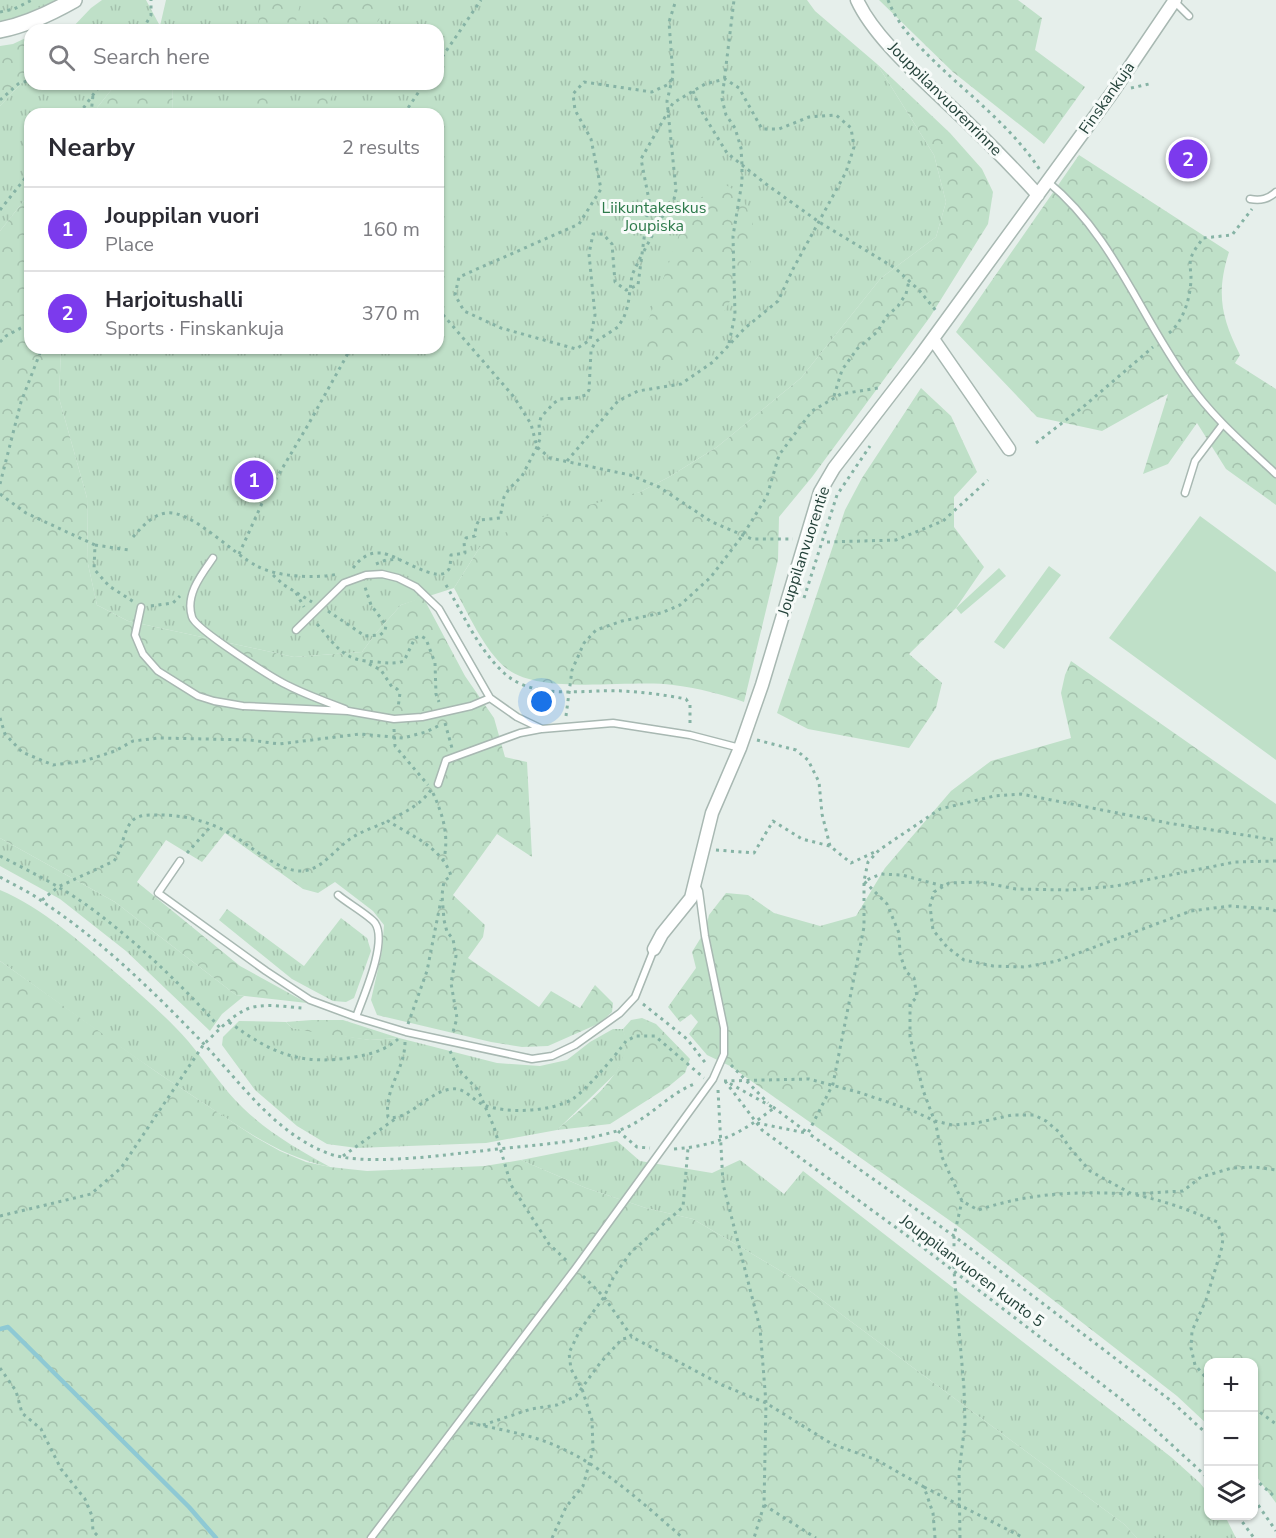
<!DOCTYPE html>
<html lang="en">
<head>
<meta charset="utf-8">
<style>
	:root { --surface:#fff; --page:#f7f7f7; --text:#2b2b33; --muted:#7c7c81; --line:#e1e1e2; --accent:#7c3aed }
	body { margin:0; font-family:"Nunito Sans",sans-serif; background:var(--page); color:var(--text) }
	.controls { position:absolute; right:18px; bottom:18px; display:grid; overflow:hidden; border-radius:12px; box-shadow:0 2px 4px #0004 }
	.controls button { width:54px; height:54px; display:grid; place-items:center; padding:0; border:0; border-bottom:2px solid var(--line); background:var(--surface); color:var(--text); font:30px sans-serif }
	.you { position:absolute; left:542px; top:702px; width:21px; height:21px; margin:-15px; border:4px solid #fff; border-radius:50%; background:#1a73e8; box-shadow:0 0 0 9px #1a73e833 }
	.badge { display:grid; place-items:center; width:39px; height:39px; border-radius:50%; background:var(--accent); color:#fff; font-size:20px; font-weight:700 }
	.pin { position:absolute; translate:-50% -50%; border:3px solid #fff; box-shadow:0 2px 6px #0006 }
	.list { margin:0; padding:0; list-style:none }
	h2 { display:flex; justify-content:space-between; align-items:center; height:78px; margin:0; padding:0 24px; font-size:26px }
	h2 small { font-size:20px; font-weight:400; color:var(--muted) }
	.list li { display:grid; grid-template-columns:39px 1fr auto; gap:18px; align-items:center; box-sizing:border-box; height:84px; padding:0 24px; border-top:2px solid var(--line) }
	.list b { display:block; font-size:22px; white-space:nowrap }
	.list p { margin:0; font-size:20px; white-space:nowrap; color:var(--muted) }
	.list em { font-size:20px; font-style:normal; color:var(--muted) }
	.icon { flex:none; width:33px; height:33px; fill:none; stroke:currentColor; stroke-width:2; stroke-linecap:round; stroke-linejoin:round }
	.map { position:relative; flex:none; width:1276px; height:1538px; overflow:hidden }
	.search { position:absolute; background:var(--surface); box-shadow:0 2px 4px #0004; left:24px; top:24px; width:420px; height:66px; display:flex; align-items:center; gap:15px; box-sizing:border-box; padding:0 21px; border-radius:18px; color:var(--muted); font-size:22px }
	.panel { position:absolute; background:var(--surface); box-shadow:0 2px 4px #0004; left:24px; top:108px; width:420px; height:246px; border-radius:18px }
	.map>svg:first-child { display:block }
	.grass { fill:url(#grass-tufts) }
	.forest { fill:url(#forest-crowns) }
	.pitch { fill:#bfe0c8 }
	.lines { fill:none; stroke-linecap:round; stroke-linejoin:round }
	.stream { stroke:#8ec9d4; stroke-width:4.5 }
	.service-casing { stroke:#a8b8b2; stroke-width:9 }
	.minor-casing { stroke:#a8b8b2; stroke-width:15 }
	.tertiary-casing { stroke:#a8b8b2; stroke-width:18 }
	.path { stroke:#86b3a5; stroke-width:3; stroke-dasharray:3 4.5; stroke-linecap:butt }
	.service { stroke:#fff; stroke-width:6 }
	.minor { stroke:#fff; stroke-width:12 }
	.tertiary { stroke:#fff; stroke-width:15 }
	.labels { text-anchor:middle; dominant-baseline:central; stroke-width:6; stroke-linejoin:round; paint-order:stroke }
	.street-label { font-size:16px; fill:#24423a; stroke:#f7fbf9 }
	.park-label { font-size:16px; fill:#2d7a4b; stroke:#f7fbf9 }
</style>
</head>
<body>
<div class="map">
<svg width="1276" height="1538" viewBox="0 0 1276 1538">
	<defs>
		<pattern id="grass-tufts" width="24" height="20" patternUnits="userSpaceOnUse" patternTransform="scale(1.5)"><rect width="24" height="20" fill="#bfe0c8"/><path d="M3 7l-1-3M5 7V3M7 7l1-3M15 17l-1-3M17 17v-4M19 17l1-3" fill="none" stroke="#a4c1ad"/></pattern>
		<pattern id="forest-crowns" width="20" height="18" patternUnits="userSpaceOnUse" patternTransform="scale(1.5)"><rect width="20" height="18" fill="#bfe0c8"/><path d="M2 6a3 3 0 1 1 6 0M12 15a3 3 0 1 1 6 0" fill="none" stroke="#a4c1ad"/></pattern>
	</defs>
	<rect width="100%" height="100%" fill="#e6efeb"/>
	<path class="grass" d="M0,0H57L23,15L0,22Z
		M102,0H146L160,26L166,0H807L815,11L877,64L934,155L946,202L936,237L881,278L801,378L717,447L669,477L640,492L480,547L454,588L401,605L376,633L362,652L294,657L128,621L97,605L88,564L87,498L59,398L61,348H438V114H172L173,84H438V30H162L160,27L158,30H70L91,8Z
		M30,74V84H116L92,114H30V193L0,231V106Z
		M0,838L115,902L236,995L244,996L222,1014L210,1031L126,951L60,899L0,866Z
		M0,890C43,908 80,942 115,972C140,994 166,1016 188,1041C207,1063 222,1088 243,1108C269,1133 299,1150 330,1167C278,1156 240,1127 196,1098C129,1055 65,1007 0,961Z
		M227,909L304,966L341,918L367,938L371,951L354,998L346,1002L333,1001L292,979L219,920Z
		M239,1021L286,1022L292,1028L370,1040L399,1038L497,1063L540,1066L567,1060L590,1042L613,1029H623L626,1038L624,1058L615,1074L557,1130L486,1143L357,1148L327,1144L297,1126L255,1090L222,1045L223,1037Z
		M617,1141L640,1161L712,1173L740,1160L784,1194L803,1171L1171,1457L1200,1483L1208,1493V1516H1225L1236,1538H1137L1124,1524L791,1277L693,1219L646,1208L586,1188L521,1160Z"/>
	<path class="forest" d="M262,0H301L294,30H257Z
		M327,0H384L379,20L371,30H321Z
		M879,0H1018L1042,18L1035,50L1085,87L1044,144L953,72Z
		M30,36V74L0,106V46L13,44Z
		M877,64L950,133L982,169L993,192L988,224L930,317L812,477L779,517L778,560L744,702C722,694 697,688 673,685C629,679 539,696 506,668C484,650 468,613 454,588L480,547L526,521L640,492L669,477L717,447L801,378L881,278L936,237L946,202L934,155Z
		M116,84H173L172,114H92Z
		M247,84H283L277,114H246L244,102Z
		M310,84H338L323,114H304Z
		M1079,155L1229,252C1216,293 1221,317 1240,355L1235,363L1276,389V505L1226,469L1197,423L1168,464L1143,474L1168,394L1102,431L1037,417L956,332Z
		M724,184L741,194L753,223L750,265L715,328L690,357L665,369L647,359L641,341L690,204Z
		M30,193V348H61L59,398L87,498L88,564L97,605L128,621L294,657L362,652L376,633L401,605L423,597L465,676L494,718L505,757L527,762L532,857L497,834L453,895L485,925L483,937L468,958L539,1007L551,991L580,1008L595,985L613,1003L612,1012L600,1023L548,1046L522,1047L491,1042L377,1015L371,1000L382,951L384,925L373,911L335,882L318,893L303,889L225,833L202,862L166,840L137,882L240,966L307,1003L236,995L115,902L0,838V231Z
		M921,388L951,416L977,472L954,497V527L984,567L956,608L909,654L942,683L936,708L909,748L808,729L777,713L845,510L862,478Z
		M1071,661L1276,804V1503L1254,1473V1362H1208V1425L1177,1396L959,1227L730,1066L707,1055L689,1034L698,1022L691,1014L680,1022L668,1007L696,968L692,952L705,931L709,915L726,893L748,895L774,913L820,926L856,916L885,868L951,791L991,761L1071,738L1061,693L1065,675Z
		M0,961L158,1073L255,1137L280,1151L306,1162L330,1167L367,1171L485,1166L521,1160L586,1188L646,1208L693,1219L791,1277L1124,1524L1137,1538H0Z
		M642,1018L656,1024L690,1059L685,1073L668,1087L610,1124L557,1130C584,1105 636,1072 623,1029L631,1020Z
		M312,1020H343L399,1038L370,1040L317,1033L292,1028L286,1022Z"/>
	<path class="pitch" d="M1200,516L1276,572V760L1109,638Z
		M1049,566L1061,575L1004,649L994,642Z
		M999,568L1006,576L961,614L956,608Z"/>
	<g class="lines">
		<path class="stream" d="M0,1329L8,1327L189,1507L216,1538"/>
		<defs>
			<path id="service" d="M1174,1L1189,16
				M1048,182C1113,235 1140,316 1188,382C1212,417 1245,445 1276,474
				M1250,199C1261,201 1268,199 1276,192
				M1185,493L1195,461L1223,424
				M213,558C201,575 185,595 192,617C195,629 274,679 289,686C307,695 326,702 345,709
				M141,607L135,635L143,654L158,671L198,696L214,701L243,706L348,711L394,719L422,717L471,706L490,698
				M296,630L344,583L366,575L382,574L398,578L416,587L439,609L490,698L517,717L542,729L613,723L690,735L740,748
				M438,784L446,760L520,733L541,729
				M180,861L158,893L266,971L310,1000L356,1017L406,1032L532,1059L552,1056L575,1045L620,1013L635,997L654,949
				M338,895C346,902 370,916 375,923C388,942 363,997 356,1017
				M371,1538L575,1269L713,1079L724,1054V1028L705,936L699,891L696,885"/>
			<path id="minor" d="M857,0C874,37 918,75 947,103C979,133 1009,163 1038,195
				M933,339L1009,449
				M654,949L662,934L691,898L712,813L740,748L762,685L820,492L834,468L918,359L1112,93L1175,0"/>
			<path id="tertiary" d="M0,30C26,25 51,13 74,0"/>
		</defs>
		<use href="#service" class="service-casing"/>
		<use href="#minor" class="minor-casing"/>
		<use href="#tertiary" class="tertiary-casing"/>
		<path class="path" d="M888,0C899,28 918,45 939,66C973,98 1014,130 1040,170
			M0,12L14,9L32,0
			M143,29L151,15V0
			M100,30L123,28L143,30
			M438,63L481,0
			M1131,88L1149,84
			M693,91L700,109L727,153L766,184L819,222L895,268L919,290L937,312
			M0,100L18,84L30,80
			M79,114L101,84
			M91,114L93,95
			M404,114L424,84
			M0,210L30,172
			M644,251L662,217L673,204L676,190L667,101L673,76L669,22L676,0
			M438,309L514,397L531,424L537,447L550,458L630,475L659,487L712,522L752,539H793
			M1169,333C1184,321 1191,296 1191,277C1191,271 1189,264 1191,258C1193,251 1199,244 1203,238L1232,235L1252,209
			M0,342L6,336L30,323
			M729,343L735,315L733,236L742,182V165L741,148L735,128L726,115L722,99L734,0
			M834,396L842,370L857,349L877,332L887,316L898,306L906,294L909,281
			M1036,443L1083,407L1153,347
			M567,461L618,401L638,391L681,384L713,362L745,328L778,301L793,269L846,172L854,147L851,128L836,115L809,117L779,129H762L739,88L725,79L705,84L673,103L641,159L649,200L638,285L626,290L615,282L612,244L603,234H593L589,254L595,315L590,340L576,349L501,328L464,311L455,295L459,277L579,224L601,189L591,139L575,110L573,94L584,82L652,92L669,84L673,76
			M0,484L21,402L42,348
			M0,494L26,513L95,545L94,569L109,586L134,602
			M133,537C142,527 152,515 166,513C191,509 234,555 257,566C277,577 316,579 338,574
			M827,542L896,540L943,521L988,480
			M95,545L129,550
			M239,554L264,499L308,425L351,348
			M376,564L386,560L399,559
			M353,568C360,559 368,552 380,553C396,553 439,587 449,569C451,565 450,560 451,555L465,553L464,542L466,538L475,536L476,526L479,520L500,518L504,497L509,489L522,476L537,447L540,439L539,424L541,417L554,403L560,399L576,398L586,395L589,390L591,351L595,342L618,327L624,317L628,305L632,275L641,256
			M273,575L284,585L312,602
			M446,585C463,614 478,649 504,673C535,701 584,689 622,691C644,692 665,695 686,699L690,705V725
			M296,593L304,607
			M804,598L837,495L870,446
			M151,606L173,603L180,596
			M328,611L365,636L380,635L385,631L386,625L371,605L365,587
			M317,624C338,648 343,661 377,662C387,663 395,664 404,661L415,638L421,636L426,639L435,663L436,694L439,702
			M369,664L381,670L392,687L397,689L400,693L398,708
			M566,716L572,670L584,643L596,630L622,621L661,613L680,605L710,578L743,535L767,496L779,455L812,411L841,394L878,388
			M0,718L5,734L22,752L53,765L84,761L115,751L133,741L159,738L250,740L279,744L360,734L403,738L426,732L442,724
			M445,723L452,748
			M394,729L395,746L428,785
			M757,740L796,750L808,760L819,782L822,814L830,846
			M431,790C419,806 405,812 388,821C410,835 443,848 451,876L444,881L442,895L444,920L447,932L453,939L456,956L451,983L457,1018L453,1032
			M433,793C443,815 449,835 444,859
			M716,850L754,853L773,821L802,839L830,846L851,863L877,851
			M187,853L212,825
			M0,856C31,872 64,888 92,909C139,944 182,985 221,1029
			M1276,861L1235,862L1116,886L1071,890L1016,889L981,882L949,883L934,892L930,906L933,930L947,947L964,960L993,966L1025,967L1057,961L1191,911L1230,906L1271,909L1276,911
			M0,877C14,885 30,892 43,902C102,941 154,992 203,1043C241,1083 274,1132 327,1153C363,1167 441,1155 481,1151C526,1145 576,1144 620,1130C649,1120 668,1093 697,1083
			M943,886L902,875L881,874L864,881L887,904L899,933L900,954L906,972L914,978L917,997L910,1004V1037L923,1090L936,1125L942,1157L962,1201L978,1210C1030,1193 1075,1191 1129,1194
			M42,900L58,887L114,861C122,850 124,828 133,820C140,814 151,815 160,815C185,815 212,822 234,836C252,847 279,872 302,871C322,870 335,849 350,839C361,831 376,827 388,821
			M643,1004L687,1039L707,1065
			M229,1022C272,1054 301,1066 355,1057C371,1054 386,1050 398,1039
			M408,1024L427,971L441,900
			M405,1042C405,1069 384,1089 388,1117C408,1122 428,1091 452,1089C465,1087 473,1101 484,1105C507,1114 553,1112 574,1098C587,1089 617,1054 626,1041L636,1036H655L704,1078
			M450,1051L459,1070L478,1090L494,1127L511,1185L549,1244L567,1261
			M731,1065L768,1103
			M724,1081L809,1079L861,1093L911,1110L935,1121L952,1125L976,1123L1012,1115H1034L1046,1121L1059,1132L1070,1148L1090,1171L1132,1194L1183,1191L1201,1177L1232,1168L1254,1167L1276,1170
			M725,1081L762,1130L913,1240L1125,1402L1208,1478
			M718,1090L723,1184L760,1328L766,1403L764,1505L754,1538
			M773,1107L808,1133
			M757,1123L806,1133
			M618,1131L637,1147L650,1148
			M674,1149C717,1146 740,1134 774,1108L729,1083
			M343,1156L395,1119
			M1136,1195C1165,1201 1190,1210 1217,1222L1223,1237L1222,1247L1206,1300L1192,1331L1191,1348L1195,1365L1208,1380
			M0,1216L91,1194L121,1168L204,1044C216,1033 230,1017 245,1010C261,1002 285,1007 303,1008
			M583,1276L604,1297L632,1337L722,1385L766,1403L832,1444L877,1460L924,1487L933,1513L935,1538
			M0,1368L16,1391L22,1413L41,1429L61,1469L85,1499L92,1516L93,1531L100,1538
			M1254,1408L1276,1424
			M470,1423C493,1428 516,1432 538,1439C594,1457 639,1500 683,1538
			M483,1425L531,1409L557,1405L576,1396L600,1363L622,1339L632,1337
			M1208,1435L1170,1400L954,1236L808,1133L833,1084L864,927V881L868,862L879,850L940,809L994,796L1021,794L1168,823L1276,840
			M1254,1478L1276,1498
			M924,1487L1024,1538
			M1254,1499L1276,1531
			M764,1505L816,1538
			M1238,1516L1254,1538
			M552,1538L566,1507L583,1486L593,1450L592,1420L582,1389L571,1369L569,1353L580,1330L604,1297L614,1276L631,1252L683,1207L688,1148
			M960,1538L959,1472L965,1424L964,1388L954,1271V1236L962,1201"/>
		<use href="#service" class="service"/>
		<use href="#minor" class="minor"/>
		<use href="#tertiary" class="tertiary"/>
	</g>
	<g class="labels">
		<g class="street-label">
			<text transform="translate(1107 98) rotate(-55)">Finskankuja</text>
			<text transform="translate(945 99) rotate(45)">Jouppilanvuorenrinne</text>
			<text transform="translate(804 551) rotate(-72)">Jouppilanvuorentie</text>
			<text transform="translate(972 1271) rotate(37)">Jouppilanvuoren kunto 5</text>
		</g>
		<g class="park-label">
			<text x="654" y="208">Liikuntakeskus<tspan x="654" dy="18">Joupiska</tspan></text>
		</g>
	</g>
</svg>
<div class="controls">
<button>+</button>
<button>−</button>
<button><svg class="icon" aria-label="layers" viewBox="0 0 24 24"><path d="M12 4l9 5-9 5-9-5zM3 14l9 5 9-5"/></svg></button>
</div>
<div class="you"></div>
<div class="pin badge" style="left:254px;top:480px">1</div>
<div class="pin badge" style="left:1188px;top:159px">2</div>
<div class="search"><svg class="icon" aria-label="search" viewBox="0 0 24 24"><circle cx="10" cy="10" r="6"/><path d="M15 15l6 6"/></svg>Search here</div>
<section class="panel">
<h2>Nearby<small>2 results</small></h2>
<ul class="list">
<li><span class="badge">1</span><div><b>Jouppilan vuori</b><p>Place</p></div><em>160 m</em></li>
<li><span class="badge">2</span><div><b>Harjoitushalli</b><p>Sports · Finskankuja</p></div><em>370 m</em></li>
</ul>
</section>
</div>
</body>
</html>
